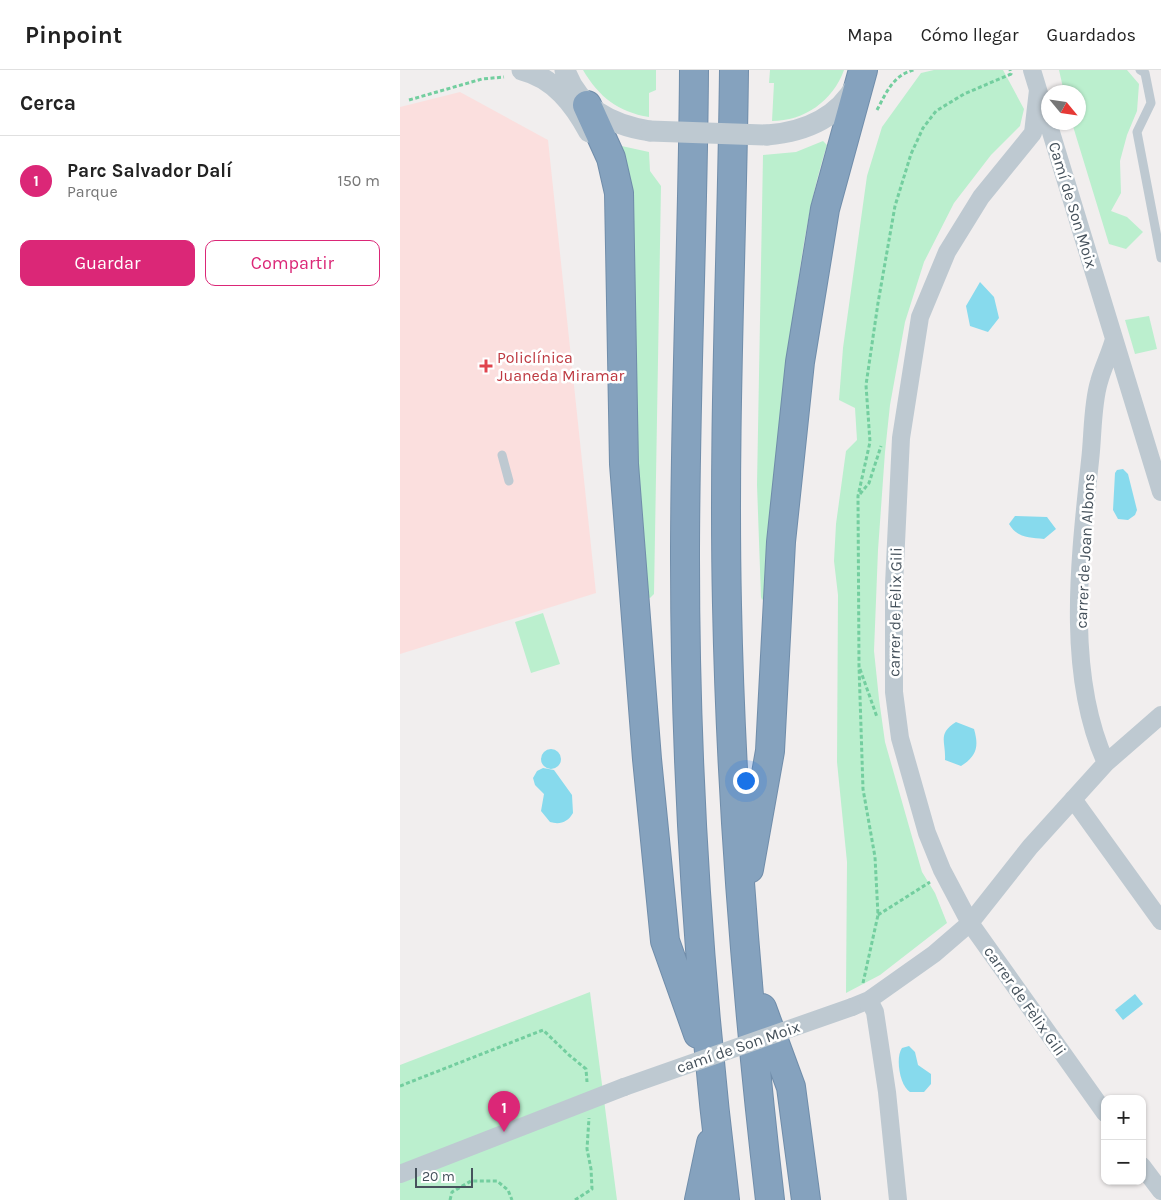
<!DOCTYPE html>
<html lang="es">
<head>
<meta charset="utf-8">
<style>
	:root { --surface:#fff; --page:#f6f6f6; --text:#222; --muted:#767676; --line:#e0e0e0; --accent:#db2777 }
	body { margin:0; font-family:Karla,sans-serif; background:var(--page); color:var(--text) }
	.controls { position:absolute; right:15px; bottom:15px; display:grid; overflow:hidden; border-radius:10px; box-shadow:0 1px 4px #0004 }
	.controls button { width:45px; height:45px; display:grid; place-items:center; padding:0; border:0; border-bottom:1px solid var(--line); background:var(--surface); color:var(--text); font:25px sans-serif }
	.compass { position:absolute; left:641px; top:15px; width:45px; height:45px; border-radius:50%; background:var(--surface); box-shadow:0 1px 4px #0004; rotate:119deg }
	.scale { position:absolute; left:15px; bottom:12px; width:58px; box-sizing:border-box; padding-left:5px; border:2px solid #46525c; border-top:0; font-size:14px; line-height:18px; white-space:nowrap; color:#46525c; -webkit-text-stroke:4px #fff; paint-order:stroke }
	.you { position:absolute; left:345px; top:710px; width:18px; height:18px; margin:-12px; border:4px solid #fff; border-radius:50%; background:#1a73e8; box-shadow:0 0 0 8px #1a73e833 }
	.badge { display:grid; place-items:center; width:32px; height:32px; border-radius:50%; background:var(--accent); color:#fff; font-size:16px; font-weight:700 }
	.pin { position:absolute; translate:-50% -41px; filter:drop-shadow(0 1px 2px #0008) }
	.pin::after { content:''; position:absolute; top:26px; width:18px; height:15px; background:inherit; clip-path:polygon(0 0,100% 0,50% 100%) }
	.list { margin:0; padding:0; list-style:none }
	h2 { display:flex; justify-content:space-between; align-items:center; height:65px; margin:0; padding:0 20px; font-size:21px }
	h2 small { font-size:16px; font-weight:400; color:var(--muted) }
	.list li { display:grid; grid-template-columns:32px 1fr auto; gap:15px; align-items:center; box-sizing:border-box; height:90px; padding:0 20px; border-top:1px solid var(--line) }
	.list b { display:block; font-size:19px; white-space:nowrap }
	.list p { margin:0; font-size:16px; white-space:nowrap; color:var(--muted) }
	.list em { font-size:16px; font-style:normal; color:var(--muted) }
	.actions { display:flex; gap:10px; padding:15px 20px }
	.actions a { flex:1; padding:11px 0; border:1px solid var(--accent); border-radius:10px; text-align:center; font-size:18px; color:var(--accent) }
	.actions .main { background:var(--accent); color:#fff }
	.map { position:relative; flex:none; width:761px; height:1130px; overflow:hidden }
	header { display:flex; align-items:center; gap:30px; box-sizing:border-box; height:70px; padding:0 25px; background:var(--surface); border-bottom:1px solid var(--line) }
	header strong { font-size:24px }
	nav { display:flex; gap:28px; margin-inline-start:auto; font-size:18px }
	main { display:flex }
	aside { flex:1; background:var(--surface) }
	.map>svg:first-child { display:block }
	.medical { fill:#fbdfde }
	.green { fill:#bbefce }
	.water { fill:#87daed }
	.lines { fill:none; stroke-linecap:round; stroke-linejoin:round }
	.motorway-casing { stroke:#708daa; stroke-width:30 }
	.path { stroke:#73ce9f; stroke-width:3; stroke-dasharray:4 2.5; stroke-linecap:butt }
	.service { stroke:#bec9d1; stroke-width:9 }
	.minor { stroke:#bec9d1; stroke-width:18 }
	.tertiary { stroke:#bec9d1; stroke-width:21 }
	.motorway { stroke:#85a2be; stroke-width:28 }
	.minor-bridge { stroke:#bec9d1; stroke-width:18 }
	.tertiary-bridge { stroke:#bec9d1; stroke-width:21 }
	.health-dot { fill:#e0444e; stroke:#fff; stroke-width:2 }
	.labels { text-anchor:middle; dominant-baseline:central; stroke-width:5; stroke-linejoin:round; paint-order:stroke }
	.street-label { font-size:16px; fill:#46525c; stroke:#fff }
	.health-label { font-size:16px; fill:#be3a42; stroke:#fff; text-anchor:start }
</style>
</head>
<body>
<header>
<strong>Pinpoint</strong>
<nav><a>Mapa</a><a>Cómo llegar</a><a>Guardados</a></nav>
</header>
<main>
<aside>
<h2>Cerca<small></small></h2>
<ul class="list">
<li><span class="badge">1</span><div><b>Parc Salvador Dalí</b><p>Parque</p></div><em>150 m</em></li>
</ul>
<div class="actions"><a class="main">Guardar</a><a>Compartir</a></div>
</aside>
<div class="map">
<svg width="761" height="1130" viewBox="0 0 761 1130">
	<rect width="100%" height="100%" fill="#f1eeee"/>
	<path class="medical" d="M60,22L148,70L196,523L0,584V37Z"/>
	<path class="green" d="M183,0H256V20L249,23V47C218,42 199,27 183,0Z
		M370,0H444C433,31 404,51 372,51L374,13H369Z
		M534,0H603L624,39L620,56L591,85L554,133L524,192L505,252L490,335L485,382L478,480L474,581L479,629L485,672L522,802L535,823L547,853L480,905L446,923L447,792L437,692L438,525L434,491L436,454L446,381L457,370L455,338L439,330L443,278L467,106L482,57L521,3Z
		M659,0H727L739,14L737,41L727,65L720,91L721,123L711,141L727,147L743,162L726,179L709,174L672,53L678,52V22H664Z
		M423,71L427,75C409,131 401,189 393,247C380,341 371,434 364,528L362,530L361,527L357,415L363,85L396,82Z
		M217,75L249,82L250,101L261,116L254,524L250,528L245,525Z
		M749,246L757,279L735,284L725,250Z
		M143,543L160,594L131,603L115,552Z
		M190,922L217,1130H0V995Z"/>
	<path class="water" d="M580,212L594,227L599,248L588,262L570,256L566,236Z
		M723,399L728,404L737,440L735,445L728,450L718,449L713,440L715,403L717,400Z
		M615,446L647,447L656,459L644,469C629,467 617,468 609,454Z
		M556,652L574,659C579,676 577,686 561,696L545,690C546,671 537,664 556,652Z
		M141 689a10 10 0 1 1 20 0a10 10 0 1 1-20 0Z
		M143,698L154,700L172,725L173,743C168,752 160,755 150,752L141,741L144,724L135,715L133,708L137,701Z
		M735,924L743,934L723,950L715,940Z
		M509,976L515,982L518,995L531,1004V1014L524,1022H510C500,1016 495,988 502,978Z"/>
	<g class="lines">
		<defs>
			<path id="motorway" d="M294,0C293,163 285,326 285,489C285,703 299,918 325,1130
				M334,0C332,178 323,356 327,535C331,734 347,932 370,1130
				M187,35L211,88L219,123L224,394L247,689L265,871L298,964
				M349,799L370,681L381,472L400,292L425,139L463,0
				M362,938L391,1017L406,1130
				M299,1130L311,1073"/>
		</defs>
		<use href="#motorway" class="motorway-casing"/>
		<path class="path" d="M9,30L82,9L104,7
			M477,40C486,23 493,5 514,0
			M460,424L469,413L481,376
			M460,599L477,647
			M478,845L530,812
			M463,913L478,845L475,787L463,719L459,596L458,426L470,372L466,315L478,233L495,136L511,84L523,58L536,41L564,24L611,4L610,0
			M0,1016L143,960L169,985L186,999L187,1012
			M50,1130L52,1122L71,1111H97L108,1120L112,1130
			M175,1130L192,1119L191,1099L187,1079L189,1048"/>
		<path class="service" d="M740,0L745,3L751,33L737,62L761,188
			M102,385L109,411"/>
		<path class="minor" d="M632,0L761,422
			M638,20L633,63L581,127L547,182L520,247L501,368L494,515V622L500,668L527,763L542,800L570,853L705,1043
			M706,693C665,603 680,487 690,391C693,367 692,335 699,312C703,297 710,284 714,269
			M673,729L761,851
			M469,930L475,942L487,1022L498,1130
			M452,937L469,930L534,884L570,853L630,777L706,693L761,645
			M742,1096L761,1121
			M0,1104L224,1017"/>
		<path class="tertiary" d="M122,0C154,8 174,34 189,62
			M165,0C178,38 212,55 250,61
			M367,65C404,62 437,49 456,15"/>
		<use href="#motorway" class="motorway"/>
		<path class="minor-bridge" d="M224,1017L452,937"/>
		<path class="tertiary-bridge" d="M250,61L367,65"/>
	</g>
	<path class="health-dot" d="M83.5 288.5h5v5h5v5h-5v5h-5v-5h-5v-5h5z"/>
	<g class="labels">
		<g class="street-label">
			<text transform="translate(673 135) rotate(73)">Camí de Son Moix</text>
			<text transform="translate(685 481) rotate(-87)">carrer de Joan Albons</text>
			<text transform="translate(495 542) rotate(-89)">carrer de Fèlix Gili</text>
			<text transform="translate(625 931) rotate(55)">carrer de Fèlix Gili</text>
			<text transform="translate(338 977) rotate(-19)">camí de Son Moix</text>
		</g>
		<g class="health-label">
			<text x="97" y="287">Policlínica<tspan x="97" dy="18">Juaneda Miramar</tspan></text>
		</g>
	</g>
</svg>
<div class="controls">
<button>+</button>
<button>−</button>
</div>
<svg class="compass" viewBox="-18 -18 36 36"><path d="M0-13l5 13h-10z" fill="#e53935"/><path d="M0 13l5-13h-10z" fill="#767676"/></svg>
<div class="scale">20 m</div>
<div class="you"></div>
<div class="pin badge" style="left:104px;top:1062px">1</div>
</div>
</main>
</body>
</html>
